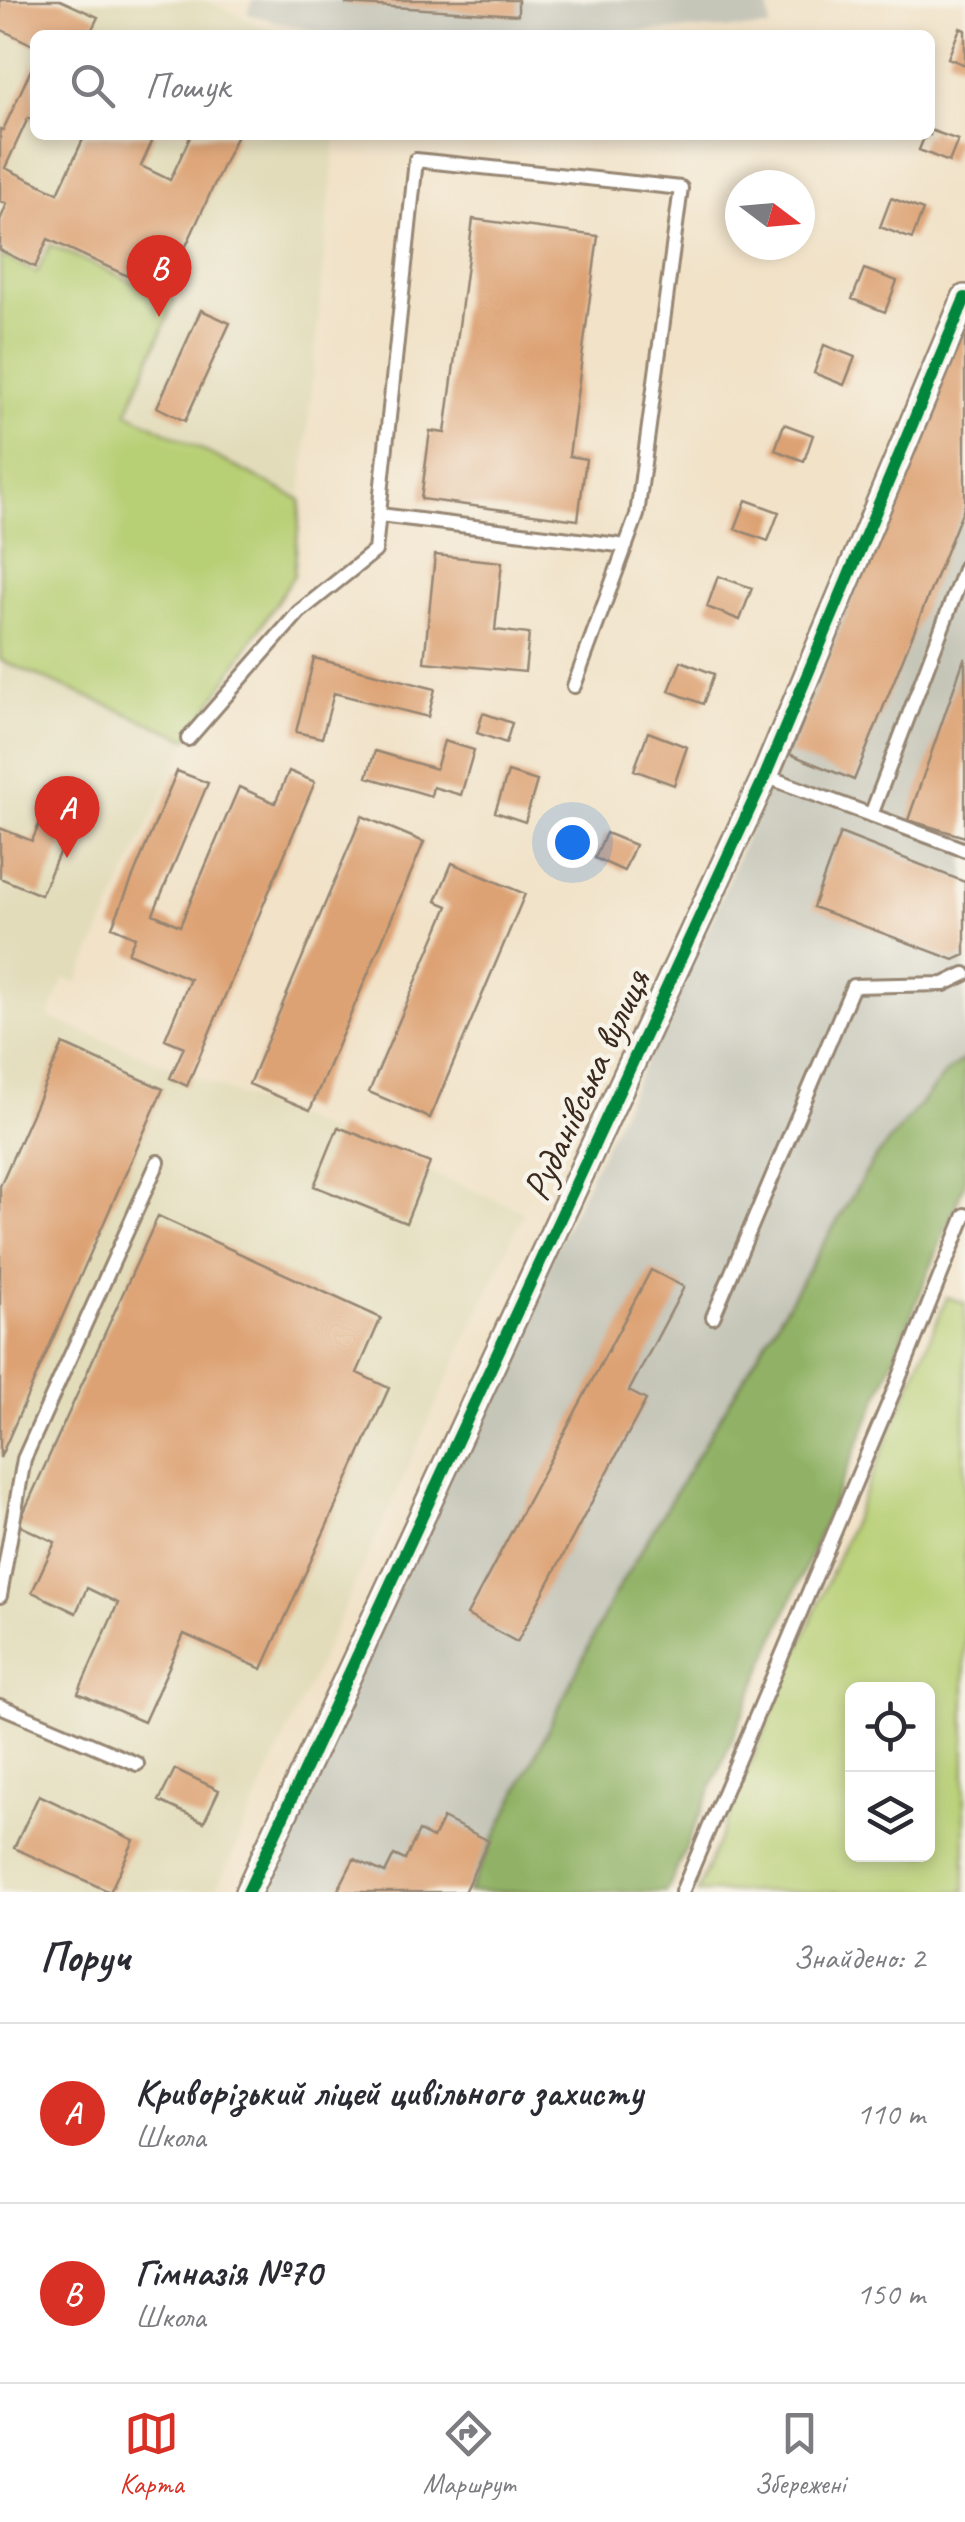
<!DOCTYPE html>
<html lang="uk">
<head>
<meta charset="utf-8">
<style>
	:root { --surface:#fff; --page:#f2f2f3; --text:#2b2b33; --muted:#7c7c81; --line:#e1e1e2; --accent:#d93025 }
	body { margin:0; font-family:Caveat,sans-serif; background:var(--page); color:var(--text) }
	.controls { position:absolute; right:30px; bottom:30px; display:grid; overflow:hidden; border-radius:15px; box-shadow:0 5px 15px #0003 }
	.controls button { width:90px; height:90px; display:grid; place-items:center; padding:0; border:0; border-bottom:2px solid var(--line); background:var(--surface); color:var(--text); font:50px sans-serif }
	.compass { position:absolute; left:725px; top:170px; width:90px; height:90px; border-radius:50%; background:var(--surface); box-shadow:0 5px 15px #0003; rotate:106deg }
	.you { position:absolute; left:572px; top:842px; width:35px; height:35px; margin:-25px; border:8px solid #fff; border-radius:50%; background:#1a73e8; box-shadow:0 0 0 15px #1a73e833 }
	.badge { display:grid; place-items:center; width:65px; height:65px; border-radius:50%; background:var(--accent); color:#fff; font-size:32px; font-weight:700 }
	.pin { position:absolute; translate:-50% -82px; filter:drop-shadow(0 2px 5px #0008) }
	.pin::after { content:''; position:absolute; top:52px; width:35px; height:30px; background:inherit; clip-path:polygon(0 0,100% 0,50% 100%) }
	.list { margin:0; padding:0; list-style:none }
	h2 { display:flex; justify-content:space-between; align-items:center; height:130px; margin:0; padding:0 40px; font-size:42px }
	h2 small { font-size:32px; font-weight:400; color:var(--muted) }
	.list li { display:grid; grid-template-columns:65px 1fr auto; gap:30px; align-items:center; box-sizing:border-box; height:180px; padding:0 40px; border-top:2px solid var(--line) }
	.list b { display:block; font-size:38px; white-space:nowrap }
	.list p { margin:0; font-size:32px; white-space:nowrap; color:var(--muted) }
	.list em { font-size:32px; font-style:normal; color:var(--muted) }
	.icon { flex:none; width:55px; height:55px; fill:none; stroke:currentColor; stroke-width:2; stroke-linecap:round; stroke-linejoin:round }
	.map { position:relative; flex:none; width:965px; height:1892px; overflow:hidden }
	.search { position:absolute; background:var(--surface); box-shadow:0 5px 15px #0003; left:30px; right:30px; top:30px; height:110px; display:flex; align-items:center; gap:25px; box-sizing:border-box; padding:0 35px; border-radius:15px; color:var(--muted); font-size:38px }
	.sheet { height:490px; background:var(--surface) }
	nav { display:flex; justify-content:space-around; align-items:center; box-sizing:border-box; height:140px; border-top:2px solid var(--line); background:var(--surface); font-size:28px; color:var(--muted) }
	nav a { display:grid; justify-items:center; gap:5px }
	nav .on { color:var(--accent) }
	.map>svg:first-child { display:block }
	.built { fill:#e2dcba }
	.industrial { fill:#c5c5b8 }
	.green { fill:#b7cf74; stroke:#797c49; stroke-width:2.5; fill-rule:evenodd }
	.forest { fill:#91b266; stroke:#666e42; stroke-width:2.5 }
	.building { fill:#dda273 }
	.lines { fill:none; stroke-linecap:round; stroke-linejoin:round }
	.service-casing { stroke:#968673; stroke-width:18 }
	.minor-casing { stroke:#968673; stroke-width:30 }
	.service { stroke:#fff; stroke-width:12 }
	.minor { stroke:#fff; stroke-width:25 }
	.cycleway-casing { stroke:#f7f3e8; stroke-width:19 }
	.cycleway { stroke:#00873e; stroke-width:12 }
	.labels { text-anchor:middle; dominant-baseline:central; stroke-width:9; stroke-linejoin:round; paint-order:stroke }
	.street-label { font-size:40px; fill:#3b2a1e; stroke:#f7f3e8 }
</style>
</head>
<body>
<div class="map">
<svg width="965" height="1892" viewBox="0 0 965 1892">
	<rect width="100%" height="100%" fill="#f7f3e8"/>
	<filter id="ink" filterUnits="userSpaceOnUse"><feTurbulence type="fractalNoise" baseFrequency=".01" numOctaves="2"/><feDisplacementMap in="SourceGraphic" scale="20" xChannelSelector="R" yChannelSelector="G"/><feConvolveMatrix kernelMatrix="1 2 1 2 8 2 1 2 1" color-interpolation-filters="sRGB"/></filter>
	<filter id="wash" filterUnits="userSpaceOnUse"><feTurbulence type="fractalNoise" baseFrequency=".0048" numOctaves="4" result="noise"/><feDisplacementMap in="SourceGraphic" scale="40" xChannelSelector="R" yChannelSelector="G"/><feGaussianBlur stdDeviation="2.25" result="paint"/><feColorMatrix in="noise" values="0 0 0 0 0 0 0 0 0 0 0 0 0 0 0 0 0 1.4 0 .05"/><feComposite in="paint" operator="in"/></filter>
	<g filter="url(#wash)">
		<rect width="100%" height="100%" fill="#f1e2c8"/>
		<path class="built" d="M0,0H205L281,35H35V135H336L294,575L188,739L77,983L65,978L48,1017L524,1211L215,1892H0Z"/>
		<path class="industrial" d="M253,0H768L770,28L469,35H328L247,14Z
			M965,310V1058L947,1072L613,1597L468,1892H259L524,1313L699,950Z"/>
		<path class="green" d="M50,245L175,301L127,412L301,500L294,575L188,739L0,660V255L37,273Z
			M947,1297L965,1303V1892H697ZM852,1690H928V1854H852Z"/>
		<path class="forest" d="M965,1058V1182L885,1381L667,1892H468L613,1597L873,1161L947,1072Z"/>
		<g id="blocks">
			<path class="building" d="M0,0H60L98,17L89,35H35V46L0,29Z
				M346,0H518V15L346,4Z
				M960,28L965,30V65L948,58Z
				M35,61V120L28,118L5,168L58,193L85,135H155L141,166L170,180L191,135H237L180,259L164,251L149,286L48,239L35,267L0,250V220L7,204L0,201V129L3,130Z
				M930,130L958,140L949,162L919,150L925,135H930Z
				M891,198L923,210L912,239L880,227Z
				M473,219L598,236L569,456L586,459L578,520L421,499L430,431L445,433Z
				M864,269L897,281L885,312L852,299Z
				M201,310L230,323L185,421L157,407Z
				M965,322V505L854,780L790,754Z
				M824,345L855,357L844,385L814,373Z
				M784,424L813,435L804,461L775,450Z
				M746,500L779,512L768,541L735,529Z
				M435,555L502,562L495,630L529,634L525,672L424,662Z
				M718,576L752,588L740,620L707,607Z
				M314,658L435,689L428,717L334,693L322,738L296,732Z
				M964,659H965V837L908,820Z
				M681,661L714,674L703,704L669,691Z
				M483,713L512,723L506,743L477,733Z
				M648,732L687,747L674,785L634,770Z
				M444,741L474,750L461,795L433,787L431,796L367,777L375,751L436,769Z
				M177,771L208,783L153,914L180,926L239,787L275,803L289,771L315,782L187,1086L170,1078L184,1047L165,1039L190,979L128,953L135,937L112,927Z
				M508,772L537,781L525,822L495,812Z
				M47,806L74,818L41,895L0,878V828L32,841Z
				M362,816L424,842L310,1110L249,1084Z
				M606,833L635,845L624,871L595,858Z
				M840,833L965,882V955L954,960L813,907Z
				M452,863L525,894L430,1118L369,1092L448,906L436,901Z
				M63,1044L163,1089L0,1458V1186Z
				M338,1127L430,1163L406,1223L314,1186Z
				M158,1216L381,1318L357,1373L389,1388L262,1669L184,1634L144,1722L78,1693L118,1603L87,1588L76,1613L32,1592L55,1542L18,1525Z
				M651,1270L684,1287L629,1391L646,1400L517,1642L467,1615Z
				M175,1769L219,1790L204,1822L159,1801Z
				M39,1795L134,1840L110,1892L14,1848Z
				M443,1818L489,1841L464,1892H337L354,1859L385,1873L394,1855L405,1860L419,1831L433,1838Z"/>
		</g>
	</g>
	<g filter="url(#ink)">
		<use href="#blocks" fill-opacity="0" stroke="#968673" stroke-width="2.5"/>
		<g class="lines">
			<defs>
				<path id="service" d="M380,515L626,546
					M188,739L299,612L375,551L416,160L681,188L637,515L574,686
					M765,776L871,815L965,567
					M871,815L965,850
					M713,1317L853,986L944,984L965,974
					M0,1596L24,1459L158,1162
					M0,1706L137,1764
					M682,1892L896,1386L965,1215"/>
				<path id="minor" d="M248,1892L765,776L965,298"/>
			</defs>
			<use href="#service" class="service-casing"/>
			<use href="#minor" class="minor-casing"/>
			<use href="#service" class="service"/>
			<use href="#minor" class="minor"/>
			<defs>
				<path id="cycleway" d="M248,1892L765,776L965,298"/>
			</defs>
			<use href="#cycleway" class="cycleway-casing"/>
			<use href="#cycleway" class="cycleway"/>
		</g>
	</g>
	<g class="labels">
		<g class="street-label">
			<text transform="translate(586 1085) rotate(-65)">Руданівська вулиця</text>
		</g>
	</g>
</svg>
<div class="controls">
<button><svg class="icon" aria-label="locate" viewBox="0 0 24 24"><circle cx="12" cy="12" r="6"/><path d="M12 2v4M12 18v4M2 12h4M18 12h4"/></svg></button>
<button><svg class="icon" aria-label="layers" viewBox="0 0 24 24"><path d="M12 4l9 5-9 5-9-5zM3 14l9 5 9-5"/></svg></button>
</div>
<svg class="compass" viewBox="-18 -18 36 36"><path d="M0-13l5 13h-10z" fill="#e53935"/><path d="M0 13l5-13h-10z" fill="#7c7c81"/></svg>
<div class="you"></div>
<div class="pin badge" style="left:67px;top:858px">A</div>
<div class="pin badge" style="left:159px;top:317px">B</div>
<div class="search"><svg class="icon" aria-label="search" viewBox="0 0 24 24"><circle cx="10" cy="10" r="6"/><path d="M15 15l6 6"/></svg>Пошук</div>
</div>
<section class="sheet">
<h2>Поруч<small>Знайдено: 2</small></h2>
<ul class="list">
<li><span class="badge">A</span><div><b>Криворізький ліцей цивільного захисту</b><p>Школа</p></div><em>110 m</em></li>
<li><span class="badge">B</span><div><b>Гімназія №70</b><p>Школа</p></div><em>150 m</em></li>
</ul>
</section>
<nav>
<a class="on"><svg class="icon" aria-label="map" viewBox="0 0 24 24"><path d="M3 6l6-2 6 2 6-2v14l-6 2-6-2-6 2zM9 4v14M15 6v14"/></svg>Карта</a>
<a><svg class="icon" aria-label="directions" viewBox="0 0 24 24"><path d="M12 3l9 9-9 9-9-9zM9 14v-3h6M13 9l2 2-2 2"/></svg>Маршрут</a>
<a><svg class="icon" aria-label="saved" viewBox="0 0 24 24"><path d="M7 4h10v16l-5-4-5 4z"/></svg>Збережені</a>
</nav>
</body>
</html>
